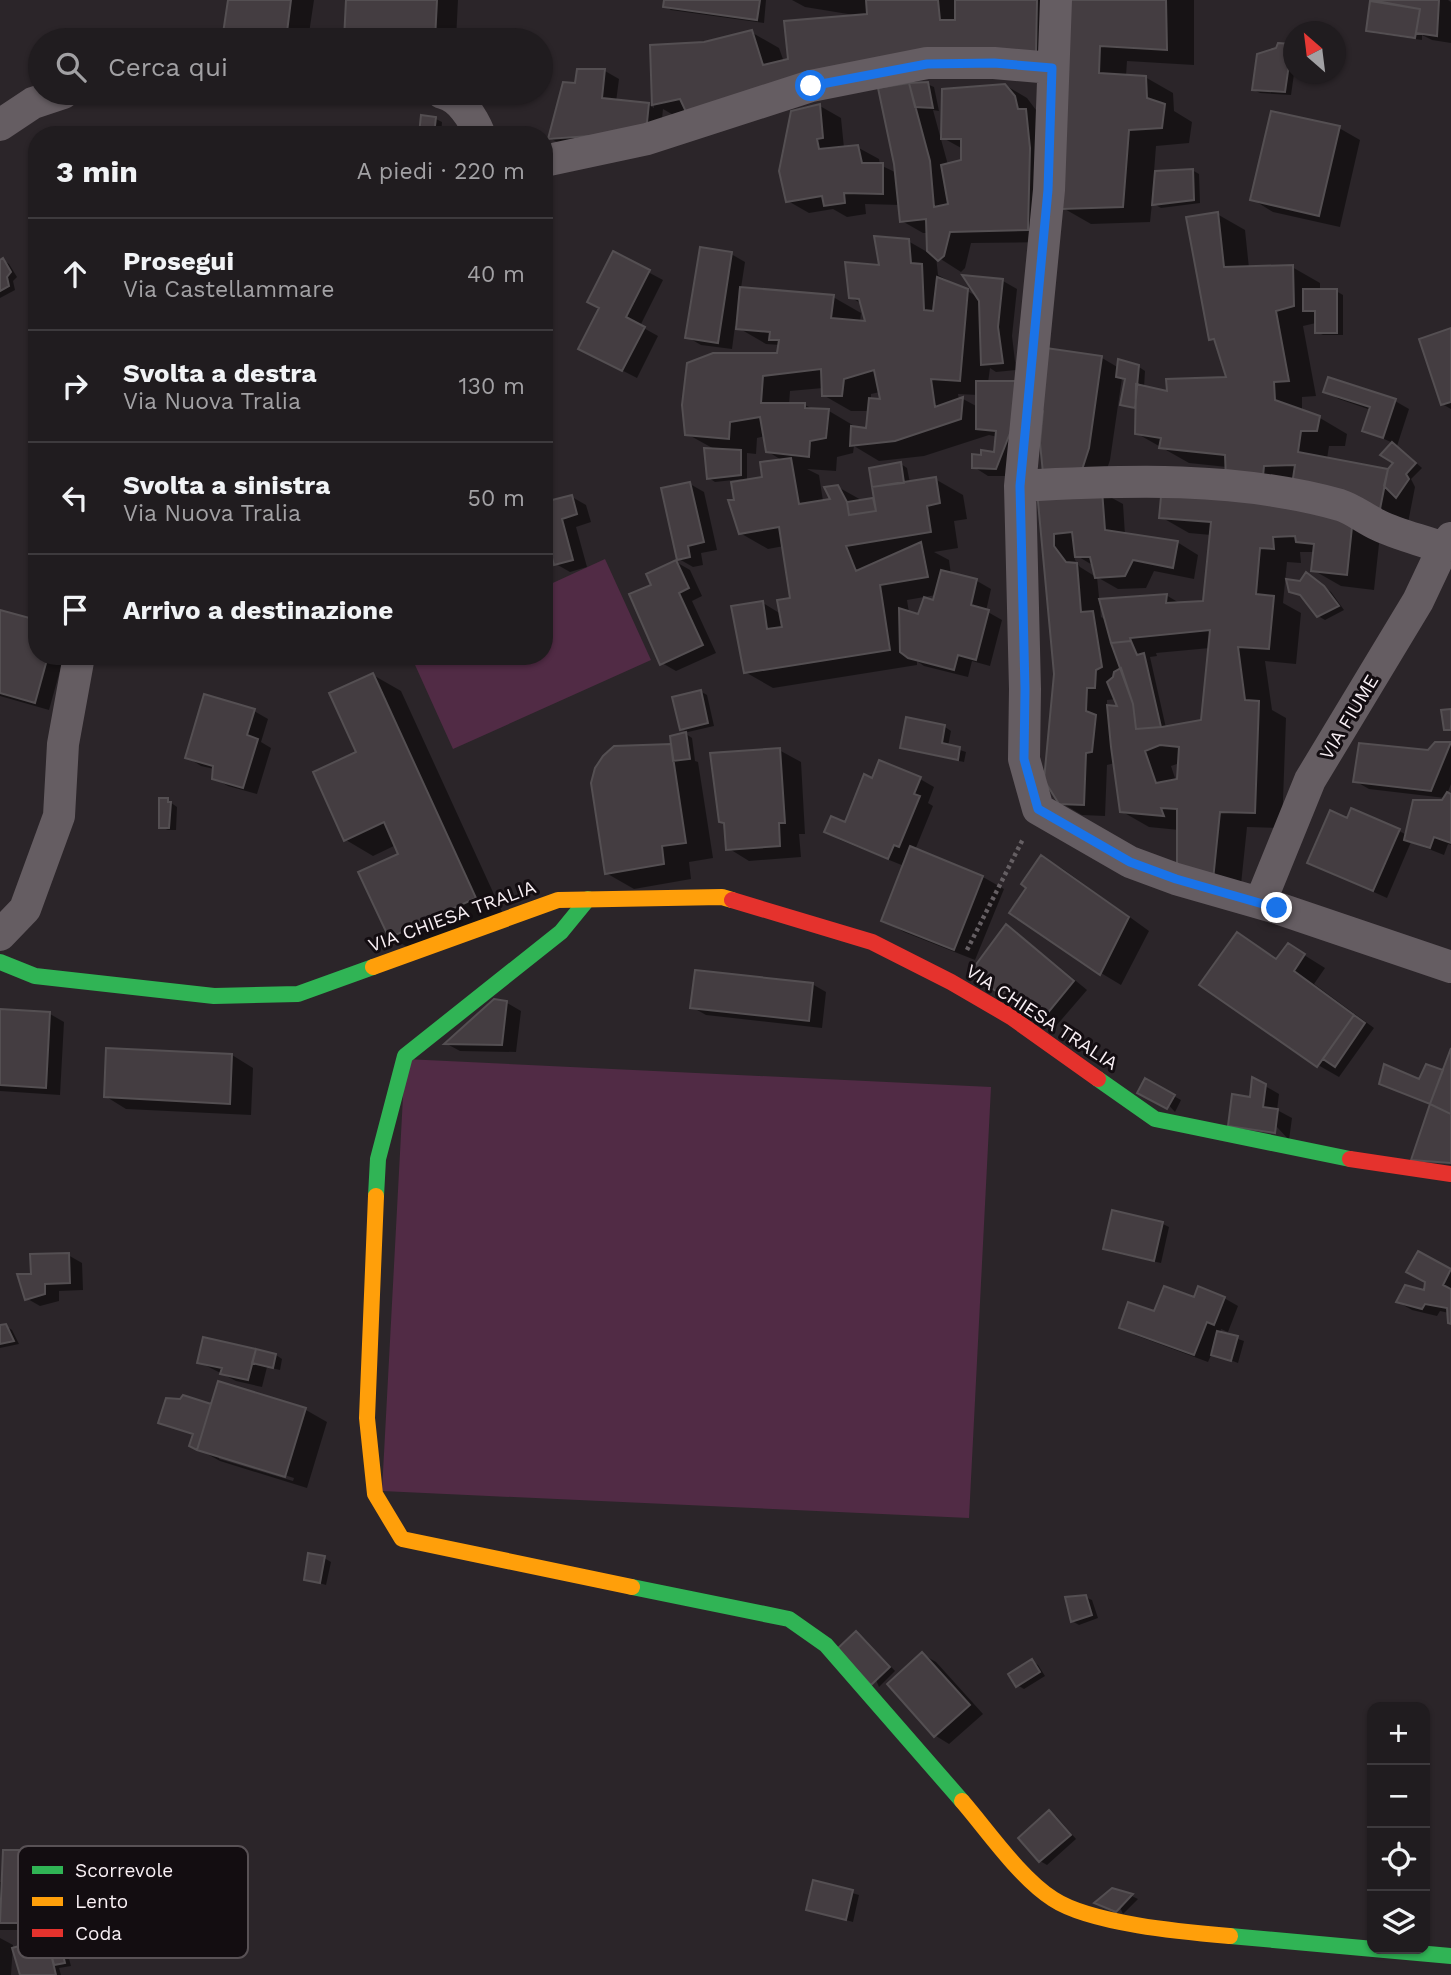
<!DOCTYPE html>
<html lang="it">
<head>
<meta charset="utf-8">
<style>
	:root { --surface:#201c1f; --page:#2d292c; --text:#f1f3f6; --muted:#a2a1a4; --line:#3d3a3d }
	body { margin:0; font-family:"Work Sans",sans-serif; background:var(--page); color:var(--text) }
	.controls { position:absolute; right:21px; bottom:21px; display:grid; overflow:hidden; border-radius:14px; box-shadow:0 2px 5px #0004 }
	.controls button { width:63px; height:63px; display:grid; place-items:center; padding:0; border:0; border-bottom:2px solid var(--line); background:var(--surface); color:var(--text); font:35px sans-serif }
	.compass { position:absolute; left:1283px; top:21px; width:63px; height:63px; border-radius:50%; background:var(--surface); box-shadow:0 2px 5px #0004; rotate:332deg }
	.stop { position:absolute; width:21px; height:21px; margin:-16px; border:5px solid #1a73e8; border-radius:50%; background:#fff }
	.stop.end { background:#1a73e8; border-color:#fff; box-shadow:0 2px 7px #0008 }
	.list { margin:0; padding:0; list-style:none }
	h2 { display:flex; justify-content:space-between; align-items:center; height:91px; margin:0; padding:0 28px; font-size:30px }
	h2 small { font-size:23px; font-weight:400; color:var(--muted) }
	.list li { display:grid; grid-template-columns:46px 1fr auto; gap:21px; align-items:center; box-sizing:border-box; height:112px; padding:0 28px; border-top:2px solid var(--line) }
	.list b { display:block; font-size:26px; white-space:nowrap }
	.list p { margin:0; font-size:23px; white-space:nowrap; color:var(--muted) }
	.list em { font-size:23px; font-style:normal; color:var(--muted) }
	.icon { flex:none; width:38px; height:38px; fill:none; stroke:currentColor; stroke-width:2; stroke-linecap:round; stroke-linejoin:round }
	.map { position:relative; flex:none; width:1451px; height:1975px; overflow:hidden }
	.search { position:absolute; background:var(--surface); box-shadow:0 2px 5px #0004; left:28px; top:28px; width:525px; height:77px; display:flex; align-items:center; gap:18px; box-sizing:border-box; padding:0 24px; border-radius:38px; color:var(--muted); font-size:26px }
	.panel { position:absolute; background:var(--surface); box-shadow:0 2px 5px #0004; left:28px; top:126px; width:525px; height:539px; border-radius:28px }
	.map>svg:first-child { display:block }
	.green { fill:#512b45 }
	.shadow { fill:#0007; fill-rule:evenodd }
	.building { fill:#443d41; stroke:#544f52; stroke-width:2; fill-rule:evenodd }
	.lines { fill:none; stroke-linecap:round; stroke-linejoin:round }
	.path { stroke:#655f63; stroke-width:4.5; stroke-dasharray:3.5 3.5; stroke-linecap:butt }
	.street { stroke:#655d62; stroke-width:32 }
	.fast { stroke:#30b455; stroke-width:16 }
	.slow { stroke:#ff9f0a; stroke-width:16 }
	.jam { stroke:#e5322d; stroke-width:16 }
	.route { stroke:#1a73e8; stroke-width:9 }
	.labels { text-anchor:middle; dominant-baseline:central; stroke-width:6; stroke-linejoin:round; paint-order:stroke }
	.street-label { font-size:19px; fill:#f9f0f5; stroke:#130d11 }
	.key { fill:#130d11; stroke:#585155; stroke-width:2 }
	.key-label { font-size:19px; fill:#f9f0f5 }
</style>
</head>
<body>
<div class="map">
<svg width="1451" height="1975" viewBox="0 0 1451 1975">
	<rect width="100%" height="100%" fill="#2b2529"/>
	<path class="green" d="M605,559L651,660L453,749L411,656H544V587Z
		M405,1059L991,1087L969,1518L382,1491Z"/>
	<path class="shadow" d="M230,0H314L308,40H224Z
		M348,0H458L456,40H346Z
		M665,0H766L764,23L671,10L665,6Z
		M792,0H1065L1063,69L891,77L682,120L663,109L660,139L564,146L550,138L577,85L579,71H605L619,79L616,102L649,105L654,108L652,47L704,44L751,32L779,48L784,62L790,60L854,15L805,7Z
		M1070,0H1194V65L1127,61L1126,76L1145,77L1173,93L1174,111L1192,122L1189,143L1156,146L1154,172L1192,170L1199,174L1200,203L1161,208L1152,203L1150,222L1091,224L1063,208Z
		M1372,0H1448L1451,2V43L1432,40L1422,35V40L1374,33L1368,30Z
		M1291,46L1294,47V74L1291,95L1260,93L1254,90Z
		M927,84L934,87L939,111L933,110L948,165L963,161V149L943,138L1005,85L1027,98L1036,110L1038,117L1049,242L971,243L965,268L961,272L936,256L938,275L978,297L1003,281L1017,289L1012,336L1016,370L996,372L990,368L988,383H1017L1010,476H988L974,467L996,454L998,437L989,435L924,456L879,461L854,446L853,453L837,457L836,471L807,469L819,475L823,501L833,500L838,487L863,501H876L901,464L907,468L910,483L935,479L963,495L967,519L954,521L958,548L934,552L949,560L951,575L977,581L991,589L986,611L1002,620L990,666L972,661L968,677L924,666L917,661V665L773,688L745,672L763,603L781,614L792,600L784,546L768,549L740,533L736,501L742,479L715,482L709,478L716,450L687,434L779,355L780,345L766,344L735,326L732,349L701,345L687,337L731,254L745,262L741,288L833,297L861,313L860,322L868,323L862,304L850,297L908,241L929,253L928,233H923L902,221L900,205L865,204L866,214L847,217L833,209L809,213L788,201L820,106L841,118L844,148L857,147L879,159L880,165L897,173L880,89ZM823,388V395L851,411H870L868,430L856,429V427L829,411L815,410L805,405H789L790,391ZM880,392L882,401L871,400V394ZM958,394L978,395V407L963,399L959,400ZM765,436L767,451L783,461L764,479L747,481V453L756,454L757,438ZM936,595L935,602L919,616L909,613L907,600Z
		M436,119L442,122L441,135H420Z
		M1339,128L1360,140L1340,227L1273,212L1252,199Z
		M1217,214L1245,230L1249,268L1292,267L1320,283V291H1336L1343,295V335H1323L1317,332L1316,323L1303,326L1316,396L1302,397V412L1320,418L1347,434L1345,446H1329L1327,459L1390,471L1396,462L1393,443L1364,430L1371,410L1339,399L1325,391L1395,401L1409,409L1397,446L1422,468L1411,479L1415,487L1406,533L1380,535L1374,590L1341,586L1313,570L1315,552H1300L1301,563L1287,562L1283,603L1301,613L1296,664L1265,661L1272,710L1286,718L1282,828L1247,827L1240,894L1206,884L1179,830L1149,827L1121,811L1115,763L1107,765L1105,816L1082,815L1060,802L1056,675L1039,492H1101L1123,504L1125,535L1177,542L1198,555L1194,579L1154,571L1146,588L1118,589L1097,577L1101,617L1107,621L1166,595L1181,604L1205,603L1211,535L1189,533L1161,517L1223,489L1227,467L1189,463L1136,433L1137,410L1122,404L1126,380L1122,378L1110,460L1100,490L1066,484L1102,358L1119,368L1139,367L1145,371L1144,388L1169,393L1228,379L1216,342L1211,339ZM1074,554L1094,566L1096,577L1080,567L1075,560ZM1210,648L1203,722L1166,728L1150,657L1157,656L1156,653ZM1116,699L1120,708L1107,707V700ZM1180,763L1178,787L1171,766Z
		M614,254L663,280L640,326L658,336L637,378L594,356L601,308Z
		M3,260L9,264L17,277L13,281L15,290L0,298V262Z
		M1451,330V409L1442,404Z
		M690,484L704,492L717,550L701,553L703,565L693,567L679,559Z
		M572,497L586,505L591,522L576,527L587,567L570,572L556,564L544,520Z
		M676,562L690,570L702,596L692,601L716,653L676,671L662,663L653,586Z
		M1313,578L1331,592L1344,610L1325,620L1318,616L1303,596L1291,591Z
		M0,612L37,656H64L49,710L0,696Z
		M373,675L401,691L503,914L418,953L390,937L401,855L396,845L373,856L346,840L358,753Z
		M700,691L707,695L714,726L688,732L681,729Z
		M254,711L268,719L261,742L271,748L257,794L228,786L214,778V769L201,766L187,757Z
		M945,727L951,731L948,746L966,752L964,762L908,750L901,747Z
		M686,734L692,738L695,761L698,762L713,858L689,862L691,879L634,889L606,873L670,746Z
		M1436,743L1451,745V784L1447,794L1451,796V845L1448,844L1444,855L1411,842L1387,898L1309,863L1348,820L1399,831L1407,835L1445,798L1369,789L1355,781L1429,751Z
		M779,750L801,762L805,834H799L801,857L749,861L728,848L726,824Z
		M920,779L934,787L928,803L933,806L915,850L983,877L1004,889L975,960L904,932L883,920L904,866L840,840L826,832L846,824L873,780Z
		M167,800L177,807L176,830H168L161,827Z
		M1042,857L1063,869L1149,931L1121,985L1101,973L1029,887Z
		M1006,927L1020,935L1087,990L1056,1026L1042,1018Z
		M1237,934L1278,960L1288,945L1325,968L1314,984L1374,1028L1339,1077L1318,1065Z
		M812,984L826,992L822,1028L706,1015L692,1007Z
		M507,1003L521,1011L516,1052L460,1051L447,1044Z
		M0,1011L50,1014L64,1022L60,1095L0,1091Z
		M108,1050L232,1055L253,1068L251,1115L126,1109L105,1096Z
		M1146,1081L1181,1100L1175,1112Z
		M1265,1086L1279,1094L1277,1110L1292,1118L1289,1140L1251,1099Z
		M1113,1212L1163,1224L1169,1227L1161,1263L1111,1252L1105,1248Z
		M1419,1253L1451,1271V1322L1449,1313L1440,1311L1437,1316L1412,1310L1398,1302L1425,1293L1427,1281Z
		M68,1255L82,1263L83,1290L59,1291V1301L40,1306L26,1298L32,1276Z
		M1224,1298L1238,1306L1228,1332L1221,1329L1220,1333L1244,1341L1238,1363L1212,1353L1208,1362L1135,1335L1121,1327L1195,1299Z
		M6,1326L12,1330L19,1344L0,1348V1327Z
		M276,1355L282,1359L280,1370L267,1367L262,1387L236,1381L199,1362Z
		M219,1384L306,1410L327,1422L307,1488L220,1461L191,1445L194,1435L160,1423L212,1407ZM219,1455L294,1478L293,1481L219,1459Z
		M324,1558L331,1562L326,1585L306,1579Z
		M1085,1597L1092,1600L1098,1618L1079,1625L1072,1621Z
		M856,1633L863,1637L895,1671L879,1687Z
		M922,1654L936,1662L983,1714L949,1744L936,1736Z
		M1032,1661L1038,1665L1045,1676L1024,1689L1017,1685Z
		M1050,1813L1056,1816L1076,1839L1047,1865L1040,1861L1020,1838Z
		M22,1852L36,1860L35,1930H0V1882H4Z
		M815,1882L859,1895L853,1922L808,1909Z
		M1112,1890L1132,1896L1138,1899L1123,1914Z
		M56,1933L63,1937L71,1966L59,1968L61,1975H21Z
		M0,1938L13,1945L11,1975H0Z"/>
	<path class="building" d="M228,0H291L286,40H222Z
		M346,0H437L435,40H344Z
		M664,0H760L757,20L663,7Z
		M866,0H938L940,20H955V0H1037L1036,54L687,114L680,99L652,105L650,45L704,42L752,30L763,65L788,59L784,21L867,14Z
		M1068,0H1166L1167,50L1100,46L1099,73L1146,76L1147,98L1165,104L1162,128L1129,130L1123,207L1061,209Z
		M1371,0H1439L1437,36L1416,33L1420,9Z
		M1370,1L1420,9L1415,38L1366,31Z
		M1278,43L1292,44L1285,92L1252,90L1257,54L1276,48Z
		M577,69H605L602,98L649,103L646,132L548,139L563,82L575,83Z
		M928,82L933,108L915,107L909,83Z
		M909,83L930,161L934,207L948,204L941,165L961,160V139H941L942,89L1005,84L1015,96L1018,109H1026L1030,148L1028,230L950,232L944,256L938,261L927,251L926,219L900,222L894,164L878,88Z
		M820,104L823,138L817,139L819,149L858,145L862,163H883V194L844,193L845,203L824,206L822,196L786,202L779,171L791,111Z
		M1271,111L1340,126L1319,216L1250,200Z
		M421,115L436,117L434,135H419Z
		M1193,169L1194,200L1152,205L1155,171Z
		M1218,212L1224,267L1293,265L1294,306L1276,311L1289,381L1274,382L1275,400L1320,416L1317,431H1301L1298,452L1388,469L1378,519L1292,485L1295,465L1264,466L1262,487L1226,481L1225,455L1159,448L1161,438L1135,434L1136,384L1167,391L1166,379L1226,377L1214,339L1209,340L1186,217Z
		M874,236L909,239L911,263L922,264L924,310L933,311L937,277L968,289L960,381L931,379L935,407L963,397L961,419L895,441L850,446L851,426L866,428L869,398L880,399L874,370L844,379L842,396H822L821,369L763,376L761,403H805V408L829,409L826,438L810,441L809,457L766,452L760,417L730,422L729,439L685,435L682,405L687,363L713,353H777L779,340H769L770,332L736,329L740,287L834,295L831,318L865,321L859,299L849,298L845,262L879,265Z
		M700,247L732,252L718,343L685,338Z
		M613,251L650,270L626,317L645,327L622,371L578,349L599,308L587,302Z
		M3,258L11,272L7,277L9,286L0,291V260Z
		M962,275L1003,279L998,327L1003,363L981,365L979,301Z
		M1303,289H1337V333H1315V311H1303Z
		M1451,328V402L1441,405L1419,339Z
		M1046,348L1102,356L1089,448L1079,479L1043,473L1040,443L1043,411L1037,410Z
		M1118,359L1139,365L1135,408L1120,405L1125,379L1116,377Z
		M1328,377L1396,399L1383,438L1362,431L1370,407L1323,392Z
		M976,381H1018L1012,428L996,469L972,468V454L981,455V450L994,452L996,431L976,429Z
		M1392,442L1416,463L1406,474L1409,479L1396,498L1384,486L1388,469L1393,463L1380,455Z
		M704,448L741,450V475L707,479Z
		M791,458L799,504L830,499L824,487L838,485L847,502L849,515L876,511L872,487L936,477L940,503L927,506L931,532L846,546L856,571L921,542L928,577L880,585L890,650L744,673L731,606L763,601L767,629L782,627L777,600L790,598L779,527L739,534L728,500H734L731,482L762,477L760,462Z
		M901,462L904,483L872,487L869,468Z
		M690,482L704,542L688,546L690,557L677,560L661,488Z
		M1162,486L1353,517L1347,575L1311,571L1314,544L1296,542L1295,536L1273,537L1274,549L1260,548L1256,594L1274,596L1269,649L1238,647L1245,700L1259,701L1255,813L1220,812L1213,880L1177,869V809L1161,808L1164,816L1120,812L1111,747L1107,705L1117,706L1107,682L1113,677L1114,672L1121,668L1133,704L1136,729L1162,727L1201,720L1210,630L1130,638L1131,641L1111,643L1099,599L1167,594L1166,603L1203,601L1211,522L1159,518ZM1160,745L1179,747L1177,779L1156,783L1145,751Z
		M1102,490L1105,530L1178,541L1173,568L1133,560L1125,576L1095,578L1090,557H1075L1072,532L1054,534V546L1066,562L1077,563L1081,612L1093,611L1102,667L1096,670L1095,688H1087L1086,711L1096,715L1092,752L1086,753L1084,805L1059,804L1044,780L1054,674L1037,491Z
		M572,495L577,514L562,519L573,560L554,565L544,527V502Z
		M873,498L876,511L849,515L847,502Z
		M676,560L689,588L679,593L703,645L660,665L629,594L651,585L646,574Z
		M941,570L977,579L971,605L989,610L976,660L958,655L954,670L908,658L900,652L899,608L918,614L924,597L933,600Z
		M1306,572L1324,586L1339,606L1317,617L1300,595L1289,592L1286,579L1300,581Z
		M0,610L37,620V656H48L35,703L0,693Z
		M1131,641L1137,655L1144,653L1161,727L1136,729L1133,704L1111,643Z
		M373,673L476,898L389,938L358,872L398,854L384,822L344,841L313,772L356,752L329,693Z
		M701,690L708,723L680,730L672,697Z
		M204,694L255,709L247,735L258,739L243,788L212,779L213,766L185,758Z
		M1451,709V730H1444L1441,710Z
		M906,717L945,725L942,743L960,747L958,760L900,748Z
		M686,732L690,759L673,761L670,736Z
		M1435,742H1451L1431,791L1353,782L1359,743L1428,750Z
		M671,744L686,843L662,846L664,864L605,874L591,783L595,768L603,756L614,746Z
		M780,748L785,823H779L780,846L726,850L724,823L719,822L710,753Z
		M879,760L921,777L914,794L920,796L899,847L894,845L888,859L824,832L831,816L845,822L864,774L872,778Z
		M1447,792L1451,794V843L1434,837L1430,848L1404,840L1413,800H1442Z
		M159,798H168V802H171L169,828H159Z
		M1351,808L1400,829L1373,891L1307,863L1330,810L1347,818Z
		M910,846L983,876L954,950L881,921Z
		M1041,855L1129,917L1100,975L1009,913L1026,888L1021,884Z
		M1006,924L1074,981L1042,1020L969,974Z
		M1237,932L1276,959L1288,943L1305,954L1294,971L1354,1015L1317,1067L1199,985Z
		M695,970L813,983L809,1021L690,1008Z
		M494,999L507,1001L502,1045L444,1044Z
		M0,1009L50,1012L46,1088L0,1085Z
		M1354,1015L1365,1023L1335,1067L1323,1059Z
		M106,1048L232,1054L230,1104L104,1097Z
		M1451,1048V1114L1430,1104Z
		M1384,1064L1419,1079L1426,1064L1443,1070L1430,1104L1379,1084Z
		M1252,1077L1266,1084L1263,1107L1278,1109L1275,1133L1228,1126L1232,1094L1250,1097Z
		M1145,1078L1175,1095L1167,1109L1137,1093Z
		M1430,1104L1451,1114V1163L1411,1160Z
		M1112,1210L1163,1222L1154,1261L1103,1249Z
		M1418,1251L1451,1269L1443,1285L1451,1289V1324L1448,1323L1447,1308L1425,1304L1422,1309L1396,1302L1405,1285L1424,1290L1425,1282L1406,1272Z
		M69,1253L70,1283L45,1284V1294L25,1300L17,1274H31L30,1254Z
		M1164,1286L1194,1297L1198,1286L1225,1297L1214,1325L1207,1322L1194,1355L1119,1328L1128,1302L1154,1311Z
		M6,1324L14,1341L0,1344V1325Z
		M1217,1331L1238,1336L1231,1361L1211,1355Z
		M203,1337L256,1349L248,1380L220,1374L222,1368L197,1363Z
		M256,1349L276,1354L273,1368L252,1363Z
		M218,1381L306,1408L285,1477L197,1450Z
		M183,1395L211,1404L197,1450L189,1446L193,1434L158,1423L166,1398L180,1399Z
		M308,1553L325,1556L320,1583L304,1580Z
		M1086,1595L1092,1615L1071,1622L1065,1597Z
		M856,1631L890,1667L871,1685L837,1649Z
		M922,1652L970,1705L934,1737L887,1684Z
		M1032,1659L1040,1672L1016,1687L1008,1674Z
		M1049,1810L1071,1835L1039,1862L1018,1838Z
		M3,1850H22V1923H0Z
		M813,1880L853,1890L846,1920L806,1910Z
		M1112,1888L1133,1894L1116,1912L1094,1903Z
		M57,1931L65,1963L54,1965L46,1934Z
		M46,1933L56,1975H20L12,1948L23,1945L22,1940Z"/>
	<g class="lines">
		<path class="path" d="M967,950L1023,839"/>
		<path class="street" d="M1056,0L1049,190L1020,486L1025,689L1024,759L1038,809L1130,862L1176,879L1277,908L1451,967
			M442,93C460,97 473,118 480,135
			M0,125L33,103L63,93
			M544,161L647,139L811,86L927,63H994L1052,68
			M1020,486C1127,480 1236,476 1340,505C1353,509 1365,519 1378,525C1398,535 1422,540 1443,548
			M1260,903L1310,780L1418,601L1443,548L1451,538
			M0,935L25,909L59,816L63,744L79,656"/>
		<path class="fast" d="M0,962L35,976L214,996L298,994L373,967
			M1098,1079L1155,1119L1350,1159
			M376,1196L378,1159L405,1056L561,932L588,899
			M632,1587L789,1619L826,1645L962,1801
			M1230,1936L1451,1956"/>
		<path class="slow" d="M373,967L558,900L722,897L732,900
			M376,1196L367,1418L375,1494L402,1539L632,1587
			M962,1801C988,1831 1020,1878 1053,1899C1091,1924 1184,1932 1230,1936"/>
		<path class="jam" d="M732,900L872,942L951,982L1011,1017L1098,1079
			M1350,1159L1451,1174"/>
	</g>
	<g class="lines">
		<path class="route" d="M811,86L927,64L994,63L1052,68L1048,190L1020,486L1025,689L1024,759L1038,809L1130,862L1176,879L1277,908"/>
	</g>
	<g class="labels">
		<g class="street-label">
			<text transform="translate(1349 717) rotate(-59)">VIA FIUME</text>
			<text transform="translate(452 916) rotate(-20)">VIA CHIESA TRALIA</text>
			<text transform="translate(1042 1017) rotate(33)">VIA CHIESA TRALIA</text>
		</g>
	</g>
	<rect x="18" y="1846" width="230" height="112" rx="10" class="key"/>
	<rect x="32" y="1866" width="31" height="8" fill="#30b455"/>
	<rect x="32" y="1897" width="31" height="9" fill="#ff9f0a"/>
	<rect x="32" y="1929" width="31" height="8" fill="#e5322d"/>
	<g class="key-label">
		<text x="75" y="1877">Scorrevole</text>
		<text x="75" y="1908">Lento</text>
		<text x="75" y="1940">Coda</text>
	</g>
</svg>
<div class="controls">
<button>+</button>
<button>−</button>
<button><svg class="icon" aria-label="locate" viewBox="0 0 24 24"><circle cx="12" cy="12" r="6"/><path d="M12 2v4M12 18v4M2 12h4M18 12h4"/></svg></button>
<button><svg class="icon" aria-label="layers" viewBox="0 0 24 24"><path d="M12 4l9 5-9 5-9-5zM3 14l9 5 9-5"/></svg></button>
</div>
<svg class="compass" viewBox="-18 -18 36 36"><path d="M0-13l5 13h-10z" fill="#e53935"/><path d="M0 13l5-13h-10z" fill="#a2a1a4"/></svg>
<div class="stop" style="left:811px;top:86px"></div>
<div class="stop end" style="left:1277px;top:908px"></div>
<div class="search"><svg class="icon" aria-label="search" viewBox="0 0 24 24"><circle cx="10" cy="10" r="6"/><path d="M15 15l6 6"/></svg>Cerca qui</div>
<section class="panel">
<h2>3 min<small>A piedi · 220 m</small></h2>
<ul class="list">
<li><svg class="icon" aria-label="ahead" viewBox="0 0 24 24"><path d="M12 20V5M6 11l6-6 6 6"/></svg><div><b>Prosegui</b><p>Via Castellammare</p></div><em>40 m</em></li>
<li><svg class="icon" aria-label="right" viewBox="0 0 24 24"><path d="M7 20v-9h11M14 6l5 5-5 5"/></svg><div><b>Svolta a destra</b><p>Via Nuova Tralia</p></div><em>130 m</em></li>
<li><svg class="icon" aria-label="left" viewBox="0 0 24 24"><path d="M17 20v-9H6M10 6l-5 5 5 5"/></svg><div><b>Svolta a sinistra</b><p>Via Nuova Tralia</p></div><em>50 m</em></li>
<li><svg class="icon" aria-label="arrive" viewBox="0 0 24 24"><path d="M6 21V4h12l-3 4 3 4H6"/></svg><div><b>Arrivo a destinazione</b></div></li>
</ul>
</section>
</div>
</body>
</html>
